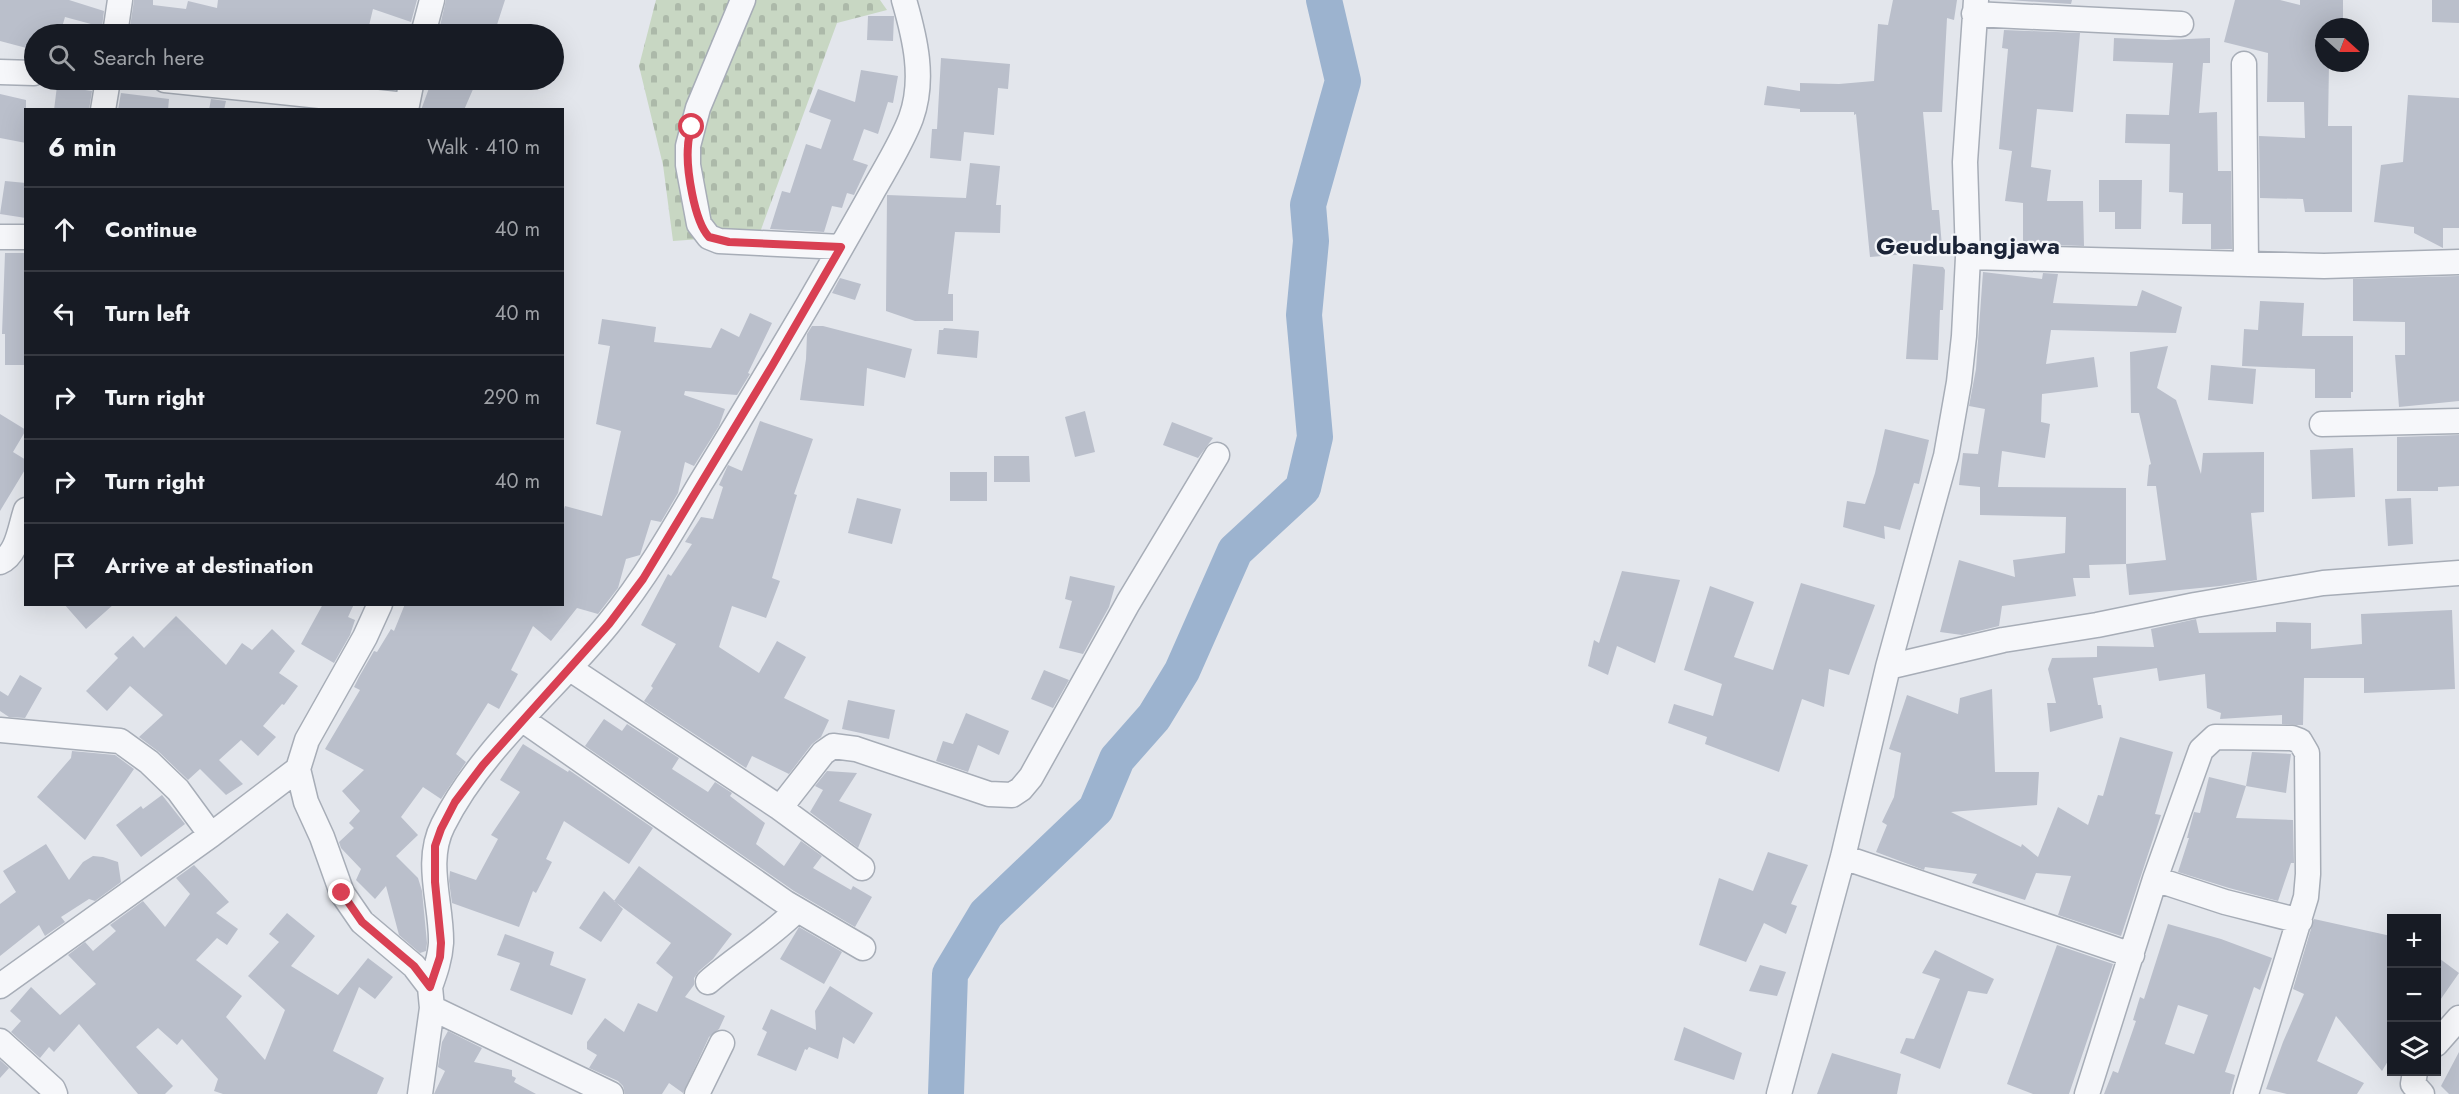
<!DOCTYPE html>
<html lang="en">
<head>
<meta charset="utf-8">
<style>
	:root { --surface:#171b24; --page:#20242c; --text:#f1f3f6; --muted:#9ea1a6; --line:#363941 }
	body { margin:0; font-family:Jost,sans-serif; background:var(--page); color:var(--text) }
	.controls { position:absolute; right:18px; bottom:18px; display:grid; overflow:hidden; border-radius:0px; box-shadow:0 6px 24px #0002 }
	.controls button { width:54px; height:54px; display:grid; place-items:center; padding:0; border:0; border-bottom:2px solid var(--line); background:var(--surface); color:var(--text); font:30px sans-serif }
	.compass { position:absolute; left:2315px; top:18px; width:54px; height:54px; border-radius:50%; background:var(--surface); box-shadow:0 6px 24px #0002; rotate:111deg }
	.stop { position:absolute; width:18px; height:18px; margin:-14px; border:4px solid #d94053; border-radius:50%; background:#fff }
	.stop.end { background:#d94053; border-color:#fff; box-shadow:0 2px 6px #0008 }
	.list { margin:0; padding:0; list-style:none }
	h2 { display:flex; justify-content:space-between; align-items:center; height:78px; margin:0; padding:0 24px; font-size:26px }
	h2 small { font-size:20px; font-weight:400; color:var(--muted) }
	.list li { display:grid; grid-template-columns:39px 1fr auto; gap:18px; align-items:center; box-sizing:border-box; height:84px; padding:0 24px; border-top:2px solid var(--line) }
	.list b { display:block; font-size:22px; white-space:nowrap }
	.list em { font-size:20px; font-style:normal; color:var(--muted) }
	.icon { flex:none; width:33px; height:33px; fill:none; stroke:currentColor; stroke-width:2; stroke-linecap:round; stroke-linejoin:round }
	.map { position:relative; flex:none; width:2459px; height:1094px; overflow:hidden }
	.search { position:absolute; background:var(--surface); box-shadow:0 6px 24px #0002; left:24px; top:24px; width:540px; height:66px; display:flex; align-items:center; gap:15px; box-sizing:border-box; padding:0 21px; border-radius:33px; color:var(--muted); font-size:22px }
	.panel { position:absolute; background:var(--surface); box-shadow:0 6px 24px #0002; left:24px; top:108px; width:540px; height:498px; border-radius:0px }
	.map>svg:first-child { display:block }
	.cemetery { fill:url(#cemetery-stones) }
	.lines { fill:none; stroke-linecap:round; stroke-linejoin:round }
	.river { stroke:#9cb3cf; stroke-width:36 }
	.building { fill:#babfcb; fill-rule:evenodd }
	.minor-casing { stroke:#a7adb7; stroke-width:27 }
	.minor { stroke:#f6f7fa; stroke-width:24 }
	.route { stroke:#d94053; stroke-width:8 }
	.labels { text-anchor:middle; dominant-baseline:central; stroke-width:4.5; stroke-linejoin:round; paint-order:stroke }
	.quarter-label { font-size:24px; font-weight:bold; fill:#1b2437; stroke:#f3f5f9 }
</style>
</head>
<body>
<div class="map">
<svg width="2459" height="1094" viewBox="0 0 2459 1094">
	<defs>
		<pattern id="cemetery-stones" width="16" height="16" patternUnits="userSpaceOnUse" patternTransform="scale(1.5)"><rect width="16" height="16" fill="#c8d7c3"/><path d="M2 7V4a2 2 0 0 1 4 0v3zM10 15v-3a2 2 0 0 1 4 0v3z" fill="#acb9a9"/></pattern>
	</defs>
	<rect width="100%" height="100%" fill="#e3e6ec"/>
	<path class="cemetery" d="M656,0H880L887,10L837,23L759,235L673,241L663,165L639,66Z"/>
	<g class="lines">
		<path class="river" d="M946,1094L950,974L986,914L1096,809L1117,759L1154,717L1182,671L1235,551L1303,488L1315,437L1304,315L1311,241L1308,205L1343,81L1324,0"/>
	</g>
	<path class="building" d="M0,0H69L104,11L102,27L65,17L60,34H34V50L0,41Z
		M134,0H153V5L186,9L188,1L217,8L218,0H417L411,22L373,9L367,34H354L315,25L313,34H236L214,31L213,34H129Z
		M446,0H505L494,34H453L439,30Z
		M1893,0H1957L1954,20L1947,18L1942,112H1923L1932,210H1939L1942,247H1920V253L1870,257L1856,114L1854,115V112H1800V109L1764,105L1767,86L1800,91V83L1839,84L1874,81L1878,24L1888,25Z
		M2008,0H2072L2071,4Z
		M2235,0H2280L2300,5V0H2343V27H2324V63H2329L2328,126H2352V212H2305L2303,199L2260,198L2259,136L2305,138L2304,102H2267L2268,53L2224,42Z
		M2432,0H2459V23L2432,22Z
		M868,16H894L893,41L867,40Z
		M2004,30L2080,33L2073,112L2037,109L2031,167L2051,170L2047,201H2083L2084,246L2023,244V203L2005,201L2012,151L1999,149L2008,49L2002,48Z
		M2114,38L2166,40L2210,38V63H2203L2199,113L2217,112L2218,171H2231L2232,249H2211V224H2182L2183,193L2169,192L2170,144L2125,143L2126,114L2169,115L2173,63L2113,61Z
		M941,58L1010,64L1008,89L998,88L994,135L964,132L961,161L930,158L932,129H937Z
		M861,70L898,76L893,103L888,102L878,134L864,129L853,160L868,165L854,195L847,193L842,208L832,206L824,232L770,229L782,191L790,193L806,144L821,149L831,120L809,112L818,89L855,102Z
		M310,80H377L376,88Z
		M432,80H477L464,110H421Z
		M57,86L92,91L89,110H54Z
		M121,93L169,99L168,110H118Z
		M0,94L26,100V143L0,138Z
		M2408,95L2459,98V228H2443V248L2414,233V227L2374,222L2381,165L2403,162Z
		M211,99L226,101L224,110H209Z
		M970,163L1000,166L996,205H1001L1000,233L955,232L948,294H953V321H915L886,311L887,195L966,198Z
		M2099,180H2142L2141,229H2115V212H2099Z
		M5,181L26,183V218L0,214Z
		M5,253H26V365H5V334H2Z
		M1913,264L1943,267L1945,270L1943,310H1940L1938,360L1906,359Z
		M1983,272L2042,279L2043,273L2058,274L2053,303L2137,306L2142,290L2182,307L2176,333L2051,330L2046,364L2094,357L2098,387L2042,394L2041,422L2050,424L2045,458L2002,451L1998,487L2126,488V564L2089,565L2090,578H2073L2076,596L2002,606L1999,626L1962,635L1940,632L1959,560L2015,577L2013,560L2065,553L2066,517L1980,515V487L1959,485L1963,453L1978,454L1985,409L1969,406L1976,369Z
		M2459,276V401L2399,407L2395,355H2405V322L2353,321V279Z
		M840,278L861,284L855,300L832,293Z
		M2260,301L2304,303L2302,336H2353V392H2351V398H2315V369L2242,366L2244,329L2258,330Z
		M750,313L772,323L748,373L750,374L737,395L685,391L684,395L725,409L719,426L694,466L685,462L678,493L661,522L651,520L640,555L626,559L618,588L598,614L577,608L551,641L533,626L511,670L518,674L499,709L488,703L456,754L466,762L441,799L423,787L401,817L418,835L396,856L418,878L422,891L427,943L426,951L420,953L399,935L386,886L375,899L356,880L361,869L341,848L339,842L354,828L349,823L360,811L342,791L364,770L325,749L360,690L354,687L359,677L374,651L377,652L391,629L394,631L405,604H562V516L565,506L602,516L621,431L596,424L610,346L598,344L602,319L656,327L654,342L711,348L721,328L739,337Z
		M812,326H823L912,349L905,378L867,368L864,406L800,400L806,359L807,334Z
		M944,328L979,331L977,358L937,354L939,330H943Z
		M2168,346L2157,388L2176,400L2201,474L2203,453L2264,452V512L2251,513L2257,580L2220,586L2129,595L2126,564L2166,560L2156,486H2147L2149,465L2151,464L2139,413H2131L2130,352Z
		M2211,365L2256,369L2253,404L2208,400Z
		M1085,411L1095,452L1075,457L1065,417Z
		M0,414L26,430L13,452L26,460V468L0,511Z
		M760,421L813,439L794,494L797,495L772,578L780,581L766,618L732,606L719,647L759,673L777,641L806,657L784,698L829,720L821,737L812,744L789,774L752,756L746,768L644,701L653,688L651,686L676,644L641,625L668,574L671,576L692,544L685,542L701,517L713,519L723,487L719,485L728,465L742,471Z
		M1172,422L1213,438L1198,458L1163,445Z
		M1885,429L1929,440L1919,484L1914,483L1900,530L1884,526L1885,539L1843,527L1847,501L1865,504L1875,473Z
		M2459,435V486L2438,487V491H2397V437Z
		M2353,448L2355,497L2312,499L2310,450Z
		M994,456H1029L1030,482H994Z
		M950,472H987V501H950Z
		M857,498L901,509L892,544L848,533Z
		M2411,498L2413,544L2388,546L2385,499Z
		M1622,571L1680,580L1655,663L1617,646L1608,675L1588,666L1594,640L1599,643Z
		M1070,576L1115,586L1109,607L1083,654L1059,648L1072,601L1065,599Z
		M1801,583L1875,605L1849,675L1829,669L1824,707L1802,699L1779,772L1705,744L1707,737L1668,723L1674,704L1713,716L1722,684L1684,670L1710,586L1754,602L1734,657L1773,670Z
		M64,604H114L86,629Z
		M323,604H354L348,617L355,620L350,635L334,663L301,644Z
		M2452,610L2455,689L2364,693V678H2304L2303,725H2297L2282,724V715L2220,719L2221,713L2207,708L2205,674L2159,681L2157,668L2093,678L2098,705H2101L2103,718L2050,732L2047,703H2056L2048,669L2052,658L2097,657V646L2154,647L2151,629L2196,619L2199,633L2276,632V622L2311,623V649L2362,644L2361,614Z
		M176,616L226,665L242,643L252,650L272,629L295,651L279,673L298,686L284,705L282,704L263,726L276,737L258,756L241,740L219,760L243,784L226,795L200,769L188,780L159,752L139,737L163,715L130,686L107,711L86,691L118,658L114,654L133,636L144,648Z
		M1044,670L1069,680L1053,708L1031,699Z
		M20,675L42,688L25,718L9,717L0,711V691L8,696Z
		M1992,689L1995,772H2039L2037,805L1951,812L2021,847L2022,844L2038,857L2058,807L2088,825L2098,795L2103,796L2120,737L2173,752L2155,814L2161,815L2121,936L2058,915L2071,876L2036,873L2025,900L1972,883L1977,874L1925,867L1924,870L1876,852L1887,825L1882,822L1894,797L1901,753L1889,749L1907,695L1958,714L1960,698Z
		M848,700L895,710L889,739L842,729Z
		M966,713L1009,731L999,755L978,745L968,772L936,761L943,741L953,744Z
		M604,719L622,731L627,724L679,758L672,769L708,792L715,782L732,793L730,796L765,823L756,844L784,866L801,841L822,856L813,868L851,890L853,886L872,897L855,927L794,891L585,746Z
		M523,744L568,772L569,770L653,828L629,864L564,821L546,859L552,862L536,893L533,891L519,927L452,903L449,881L450,871L476,880L498,839L491,835L520,792L500,780Z
		M72,751L115,755L134,769L85,840L37,797L71,758Z
		M2252,752L2291,754L2286,793L2246,786Z
		M827,771L857,773L839,801L872,814L858,848L810,812L823,790L815,786Z
		M2209,777L2246,786L2236,818L2293,820L2294,863H2291L2278,901L2229,888L2178,872L2189,838H2187L2194,812L2200,813Z
		M162,795L185,824L141,857L116,825L141,806L143,809Z
		M46,844L69,880L83,862L93,856L103,857L118,862L121,882L95,901L89,899L61,917L65,922L45,936L39,925L0,956V904L16,892L3,871Z
		M1768,852L1808,865L1791,904L1797,906L1786,934L1764,923L1746,962L1699,945L1719,878L1753,891Z
		M194,865L229,902L216,913L238,929L227,945L217,938L196,960L242,996L226,1017L265,1060L285,1010L248,976L279,942L269,934L287,913L315,936L291,966L338,995L368,958L393,977L375,999L359,987L333,1051L384,1078L377,1094H223L214,1091L218,1079L182,1039L177,1045L158,1028L136,1047L173,1086L165,1094H138L79,1024L54,1052L49,1047L40,1058L11,1032L21,1021L10,1011L31,987L60,1015L96,984L68,955L85,942L93,951L116,931L110,925L143,901L165,927L190,894L176,878Z
		M639,866L732,934L713,959L699,971L694,978V985L685,997L725,1016L719,1029L709,1037L683,1093L669,1083L662,1094H625L623,1086L618,1081L589,1068L597,1055L587,1049V1042L605,1018L624,1032L638,1003L657,1012L673,977L656,963L671,943L614,901Z
		M604,891L623,909L601,942L579,928Z
		M2314,919L2391,936V1056L2382,1071L2336,1016L2317,1061L2364,1083L2357,1094H2287L2266,1089L2283,1042L2304,994L2293,989Z
		M2168,924L2221,939L2272,958L2260,990L2254,987L2225,1072L2235,1075L2230,1094H2104L2113,1071L2118,1073L2136,1021L2133,1020L2140,997L2144,999ZM2178,1005L2208,1015L2194,1054L2165,1044Z
		M799,927L842,952L824,984L780,959Z
		M505,934L554,952L550,965L586,979L572,1015L510,990L520,963L497,955Z
		M2057,945L2113,964L2069,1094H2033L2007,1084Z
		M1935,950L1994,979L1987,994L1968,991L1940,1069L1900,1053L1906,1038L1914,1039L1940,979L1922,973Z
		M2436,956L2459,973L2436,1006Z
		M1760,965L1786,972L1777,996L1749,991Z
		M830,986L873,1013L854,1044L843,1037L838,1059L809,1047L807,1050L805,1049L796,1071L757,1055L767,1032L762,1029L771,1009L816,1030L815,1011Z
		M1684,1027L1742,1053L1734,1080L1674,1060Z
		M448,1031L482,1048L474,1062L512,1070V1076L516,1078L514,1082L536,1094H434L445,1071L438,1067L442,1042Z
		M2459,1052V1094H2449L2441,1086Z
		M1832,1053L1901,1074L1897,1094H1817Z
		M0,1060L9,1068L0,1078Z"/>
	<g class="lines">
		<defs>
			<path id="minor" d="M743,0L698,108L688,146V165L699,224L709,237L719,241L841,247
				M1974,14L2181,24
				M115,34L120,0
				M423,34L432,0
				M2244,64L2246,264
				M0,72L34,73
				M165,80L406,105
				M103,110L108,80
				M406,110L412,80
				M0,237H26
				M1968,257L2324,266L2459,262
				M2322,424L2459,421
				M0,562C18,554 20,527 26,510
				M380,604L365,637L307,740L298,769L306,802L322,837L342,893L362,922L414,966L430,987L432,1008L420,1094
				M1888,667L2003,640L2097,625L2195,605L2323,583L2459,573
				M569,668L780,808L862,868
				M523,720L786,903L863,948
				M0,730L120,741L149,762L178,790L211,835
				M780,808L823,753L833,746L856,749L989,794L1012,795L1021,789L1031,777L1128,603L1217,455
				M1843,857L2132,955
				M2155,879L2225,902L2300,921
				M708,982C737,957 770,937 797,910
				M0,986L211,835L298,769
				M430,987C435,973 440,959 441,943C442,904 424,862 443,825C482,747 555,690 609,623C644,580 672,532 700,484C737,424 773,364 809,303C831,265 853,227 874,189C887,166 902,142 911,118C925,79 915,38 904,0
				M432,1008L611,1094
				M0,1041L53,1089L55,1094
				M2436,1044L2459,1018
				M2415,1072L2413,1084L2422,1094
				M697,1094L722,1043
				M1779,1094L1843,857L1888,667L1946,456L1959,382L1964,336L1968,257L1965,162L1976,0
				M2087,1094L2155,879L2201,750L2215,737L2292,738L2300,741L2307,753L2308,874L2306,897L2246,1094"/>
		</defs>
		<use href="#minor" class="minor-casing"/>
		<use href="#minor" class="minor"/>
	</g>
	<g class="lines">
		<path class="route" d="M342,893L362,922L414,966L430,987L440,957L441,943L435,882V846L441,829L455,802L483,765L609,624L643,579L772,366L841,247L729,242L709,237C694,221 686,168 688,146C688,140 690,133 692,127"/>
	</g>
	<g class="labels">
		<g class="quarter-label">
			<text x="1968" y="245">Geudubangjawa</text>
		</g>
	</g>
</svg>
<div class="controls">
<button>+</button>
<button>−</button>
<button><svg class="icon" aria-label="layers" viewBox="0 0 24 24"><path d="M12 4l9 5-9 5-9-5zM3 14l9 5 9-5"/></svg></button>
</div>
<svg class="compass" viewBox="-18 -18 36 36"><path d="M0-13l5 13h-10z" fill="#e53935"/><path d="M0 13l5-13h-10z" fill="#9ea1a6"/></svg>
<div class="stop" style="left:692px;top:127px"></div>
<div class="stop end" style="left:342px;top:893px"></div>
<div class="search"><svg class="icon" aria-label="search" viewBox="0 0 24 24"><circle cx="10" cy="10" r="6"/><path d="M15 15l6 6"/></svg>Search here</div>
<section class="panel">
<h2>6 min<small>Walk · 410 m</small></h2>
<ul class="list">
<li><svg class="icon" aria-label="ahead" viewBox="0 0 24 24"><path d="M12 20V5M6 11l6-6 6 6"/></svg><div><b>Continue</b></div><em>40 m</em></li>
<li><svg class="icon" aria-label="left" viewBox="0 0 24 24"><path d="M17 20v-9H6M10 6l-5 5 5 5"/></svg><div><b>Turn left</b></div><em>40 m</em></li>
<li><svg class="icon" aria-label="right" viewBox="0 0 24 24"><path d="M7 20v-9h11M14 6l5 5-5 5"/></svg><div><b>Turn right</b></div><em>290 m</em></li>
<li><svg class="icon" aria-label="right" viewBox="0 0 24 24"><path d="M7 20v-9h11M14 6l5 5-5 5"/></svg><div><b>Turn right</b></div><em>40 m</em></li>
<li><svg class="icon" aria-label="arrive" viewBox="0 0 24 24"><path d="M6 21V4h12l-3 4 3 4H6"/></svg><div><b>Arrive at destination</b></div></li>
</ul>
</section>
</div>
</body>
</html>
